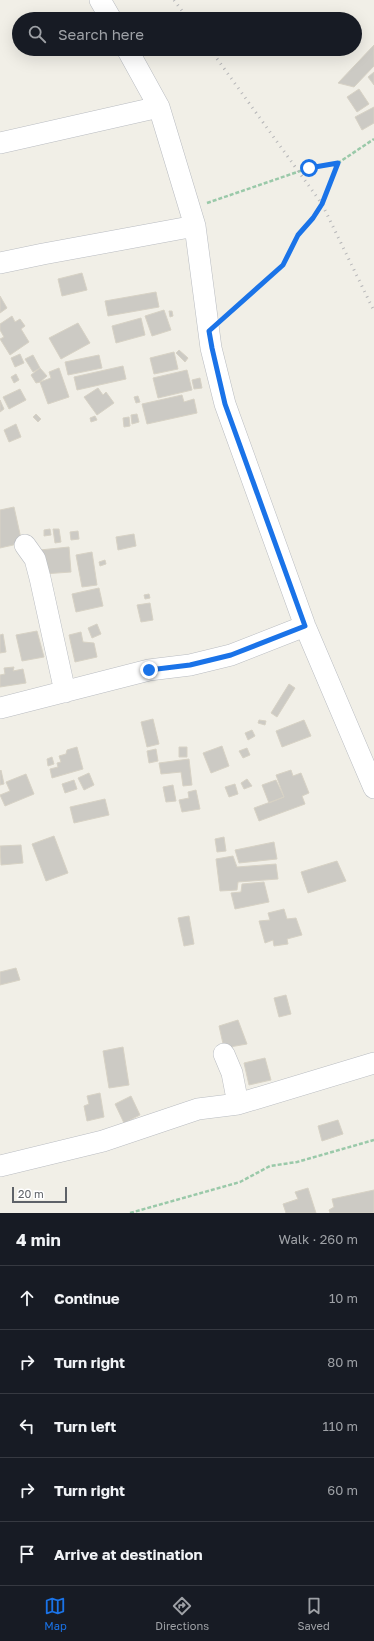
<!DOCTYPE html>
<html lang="en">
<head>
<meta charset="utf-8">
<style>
	:root { --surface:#171b24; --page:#20242c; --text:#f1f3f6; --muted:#9ea1a6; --line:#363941; --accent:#1a73e8 }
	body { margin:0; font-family:"Golos Text",sans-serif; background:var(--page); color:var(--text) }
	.scale { position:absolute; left:12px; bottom:10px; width:55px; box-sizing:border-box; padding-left:4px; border:2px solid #5e6268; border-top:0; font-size:11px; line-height:14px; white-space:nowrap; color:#5e6268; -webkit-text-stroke:3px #fff; paint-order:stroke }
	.stop { position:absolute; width:12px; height:12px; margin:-9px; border:3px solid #1a73e8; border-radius:50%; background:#fff }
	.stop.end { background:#1a73e8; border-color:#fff; box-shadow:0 1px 4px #0008 }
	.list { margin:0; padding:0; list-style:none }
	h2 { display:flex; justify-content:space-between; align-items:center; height:52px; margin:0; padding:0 16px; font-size:17px }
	h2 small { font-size:13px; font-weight:400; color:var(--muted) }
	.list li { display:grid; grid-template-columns:26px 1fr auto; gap:12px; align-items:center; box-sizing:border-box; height:64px; padding:0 16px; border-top:1px solid var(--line) }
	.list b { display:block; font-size:15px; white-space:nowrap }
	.list em { font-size:13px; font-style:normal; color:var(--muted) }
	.icon { flex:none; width:22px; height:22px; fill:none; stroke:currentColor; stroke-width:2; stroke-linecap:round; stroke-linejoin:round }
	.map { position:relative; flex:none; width:374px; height:1213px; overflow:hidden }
	.search { position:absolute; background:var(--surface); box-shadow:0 4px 16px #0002; left:12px; right:12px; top:12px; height:44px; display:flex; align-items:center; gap:10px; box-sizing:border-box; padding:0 14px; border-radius:22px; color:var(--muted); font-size:15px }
	.sheet { height:372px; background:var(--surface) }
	nav { display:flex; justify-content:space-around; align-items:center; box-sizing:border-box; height:56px; border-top:1px solid var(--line); background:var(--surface); font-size:11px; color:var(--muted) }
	nav a { display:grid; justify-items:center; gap:2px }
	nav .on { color:var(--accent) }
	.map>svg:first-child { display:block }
	.building { fill:#cccac4; stroke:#d7d2c5 }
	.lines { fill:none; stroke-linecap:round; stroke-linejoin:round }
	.minor-casing { stroke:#b9bcc1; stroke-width:22 }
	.path { stroke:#9ac9a9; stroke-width:2.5; stroke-dasharray:4 2; stroke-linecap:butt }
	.minor { stroke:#fff; stroke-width:21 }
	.rail { stroke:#b6b6b8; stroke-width:3; stroke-dasharray:1 5; stroke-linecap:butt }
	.route { stroke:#1a73e8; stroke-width:5 }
</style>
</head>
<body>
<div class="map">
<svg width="374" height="1213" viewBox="0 0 374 1213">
	<rect width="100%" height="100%" fill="#f1efe7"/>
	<path class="building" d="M374,45V66L354,87L338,83Z
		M374,72V85L368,77Z
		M359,89L369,104L357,112L347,97Z
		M374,107V123L362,130L355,117Z
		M82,273L87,290L62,296L58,279Z
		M156,292L159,307L108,316L105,301Z
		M0,296L7,308L0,313Z
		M164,310L171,330L152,336L145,316Z
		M169,311H172L173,316L170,317Z
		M12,316L15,322L20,319L25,326L21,329L29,342L10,355L0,339L4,337L0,330V324Z
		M141,318L145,335L116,343L112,326Z
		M78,323L90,343L61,359L49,338Z
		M179,350L188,358L185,362L176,353Z
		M174,352L178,369L154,374L150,358Z
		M20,354L24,363L15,367L11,358Z
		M33,355L40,368L33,372L25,359Z
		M99,355L102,368L68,375L65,362Z
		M123,366L126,379L77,390L74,377Z
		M40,368L47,376L40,382L36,383L31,375Z
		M59,368L69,397L48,404L40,382L51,378L49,372Z
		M187,370L192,390L158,398L153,378Z
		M16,374L19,380L14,383L11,377Z
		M200,378L202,388L194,389L192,380Z
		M98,388L103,395L106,392L114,403L97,415L84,397Z
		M20,389L26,400L9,409L3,397Z
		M182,395L184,402L194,399L197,413L147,424L142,404Z
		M138,396L140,402L136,403L134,397Z
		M0,400L4,409L0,412Z
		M36,414L41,419L38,422L33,417Z
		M137,414L139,422L132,424L131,415Z
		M95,416L97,420L91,422L90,418Z
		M129,417L130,426L124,427L123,418Z
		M16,424L21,437L9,442L4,430Z
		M14,507L22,543L0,548V510Z
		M50,529L51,535L44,536V530Z
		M53,529H59L61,542L55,543Z
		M78,531L79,539L71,540L70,532Z
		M134,534L136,546L118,550L116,537Z
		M69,547L71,572L43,574L40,550Z
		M92,552L97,585L82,587L76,555Z
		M105,560L106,564L100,566L99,562Z
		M99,588L103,606L76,612L72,594Z
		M149,594L150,598L145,599L144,595Z
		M150,603L153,620L141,622L137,605Z
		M97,624L101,634L92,638L88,628Z
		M37,631L44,657L22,661L16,635Z
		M81,632L83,642L94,643L97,657L75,662L69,635Z
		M3,634L6,652L0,653V635Z
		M14,667L13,671L23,669L26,683L0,687V675L5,674L4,668Z
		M289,684L295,688L277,717L271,713Z
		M153,719L159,744L147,747L141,722Z
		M259,720L266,721L265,725L258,723Z
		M304,720L311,736L282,747L276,731Z
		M252,730L255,736L248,740L245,733Z
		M222,746L229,766L211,773L203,753Z
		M77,747L83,769L52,778L50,769L58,767L57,763L61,762L59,756L66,754L67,750Z
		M179,747H187V757H179Z
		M247,748L250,755L243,758L239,751Z
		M156,749L158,761L149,763L147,751Z
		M52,757L54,764L48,766L47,759Z
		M189,759L192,785L183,786L181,772L161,774L159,763Z
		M1,770L4,784L0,785V771Z
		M291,770L293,776L301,773L309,793L302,796L305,804L259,821L254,808L284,797L276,775Z
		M89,773L94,785L84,790L78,778Z
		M26,774L34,794L5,806L0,795L10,791L6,782Z
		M247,779L252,786L244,789L241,783Z
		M74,780L77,789L65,793L62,784Z
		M276,780L284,797L269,803L262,785Z
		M235,784L238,794L229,797L225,787Z
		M173,785L176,801L166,802L163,787Z
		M196,790L200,809L182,812L179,800L189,798L188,792Z
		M105,799L109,815L74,823L70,807Z
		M54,836L68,873L46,881L32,844Z
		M224,837L226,851L217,852L215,839Z
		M274,842L277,859L239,863L235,850Z
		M21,845L23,863L1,865L0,846Z
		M233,856L237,867L276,864L278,879L238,882L237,890L220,891L216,859Z
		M337,861L346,881L308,893L301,872Z
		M264,882L269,902L235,909L231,893L241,892L242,884Z
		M284,909L287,919L296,918L302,935L287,939L288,944L274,946L273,940L265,943L259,921L270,920L268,913Z
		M189,916L194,944L184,946L178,918Z
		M16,968L20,980L0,985V972Z
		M286,995L291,1014L279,1017L274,998Z
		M238,1020L247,1044L224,1048L219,1026Z
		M123,1047L129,1085L109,1088L103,1051Z
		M265,1058L271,1080L249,1085L244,1063Z
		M100,1093L104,1117L87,1121L84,1106L89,1104L87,1096Z
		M131,1096L140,1115L124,1123L115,1104Z
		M338,1120L343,1134L322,1141L318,1126Z
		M308,1188L316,1213H286L283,1204L298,1199L295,1192Z
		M374,1190V1213H330L329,1210L334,1207L332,1199Z"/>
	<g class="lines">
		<defs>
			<path id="minor" d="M100,0L111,19
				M127,49L159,107L195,226L211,348L225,404L305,626L374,788
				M0,143L159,107
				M0,263L43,254L195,226
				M25,545L35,559L40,578L65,692
				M0,708L149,670L190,665L231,655L305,626
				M224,1054L232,1073L238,1104L374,1063
				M0,1166L103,1141L198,1109L238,1104"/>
		</defs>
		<use href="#minor" class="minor-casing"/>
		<path class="path" d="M207,203L309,168L338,163
			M227,316L283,265L298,235L313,218L322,204L338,163L374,139
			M130,1213L240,1182L270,1166L297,1162L374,1140"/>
		<use href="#minor" class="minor"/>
		<path class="rail" d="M174,0L188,19
			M210,49L322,204L374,311"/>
	</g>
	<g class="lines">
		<path class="route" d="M149,670L190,665L231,655L305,626L225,404L212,348L209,331L283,265L298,235L313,218L322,204L338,163L309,168"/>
	</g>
</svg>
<div class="scale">20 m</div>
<div class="stop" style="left:309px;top:168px"></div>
<div class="stop end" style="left:149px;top:670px"></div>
<div class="search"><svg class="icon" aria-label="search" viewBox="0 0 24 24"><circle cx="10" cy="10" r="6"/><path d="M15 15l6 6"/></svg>Search here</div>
</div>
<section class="sheet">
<h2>4 min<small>Walk · 260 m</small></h2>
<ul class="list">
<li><svg class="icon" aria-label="ahead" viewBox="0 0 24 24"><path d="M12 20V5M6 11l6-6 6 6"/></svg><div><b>Continue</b></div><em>10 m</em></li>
<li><svg class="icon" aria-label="right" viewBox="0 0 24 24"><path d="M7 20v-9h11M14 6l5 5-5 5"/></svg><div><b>Turn right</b></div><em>80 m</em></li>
<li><svg class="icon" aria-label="left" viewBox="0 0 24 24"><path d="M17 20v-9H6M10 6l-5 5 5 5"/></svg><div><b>Turn left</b></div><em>110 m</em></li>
<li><svg class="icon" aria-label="right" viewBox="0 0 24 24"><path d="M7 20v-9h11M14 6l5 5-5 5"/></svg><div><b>Turn right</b></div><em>60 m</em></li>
<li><svg class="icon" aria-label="arrive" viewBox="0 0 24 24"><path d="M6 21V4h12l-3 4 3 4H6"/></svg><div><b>Arrive at destination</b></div></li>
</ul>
</section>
<nav>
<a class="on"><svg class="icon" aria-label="map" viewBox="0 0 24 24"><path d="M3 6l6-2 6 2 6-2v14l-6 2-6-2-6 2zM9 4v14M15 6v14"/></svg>Map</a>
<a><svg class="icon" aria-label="directions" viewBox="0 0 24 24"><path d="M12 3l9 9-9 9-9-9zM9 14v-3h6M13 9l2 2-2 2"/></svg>Directions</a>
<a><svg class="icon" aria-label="saved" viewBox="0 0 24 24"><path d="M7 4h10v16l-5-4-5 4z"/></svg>Saved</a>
</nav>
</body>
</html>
